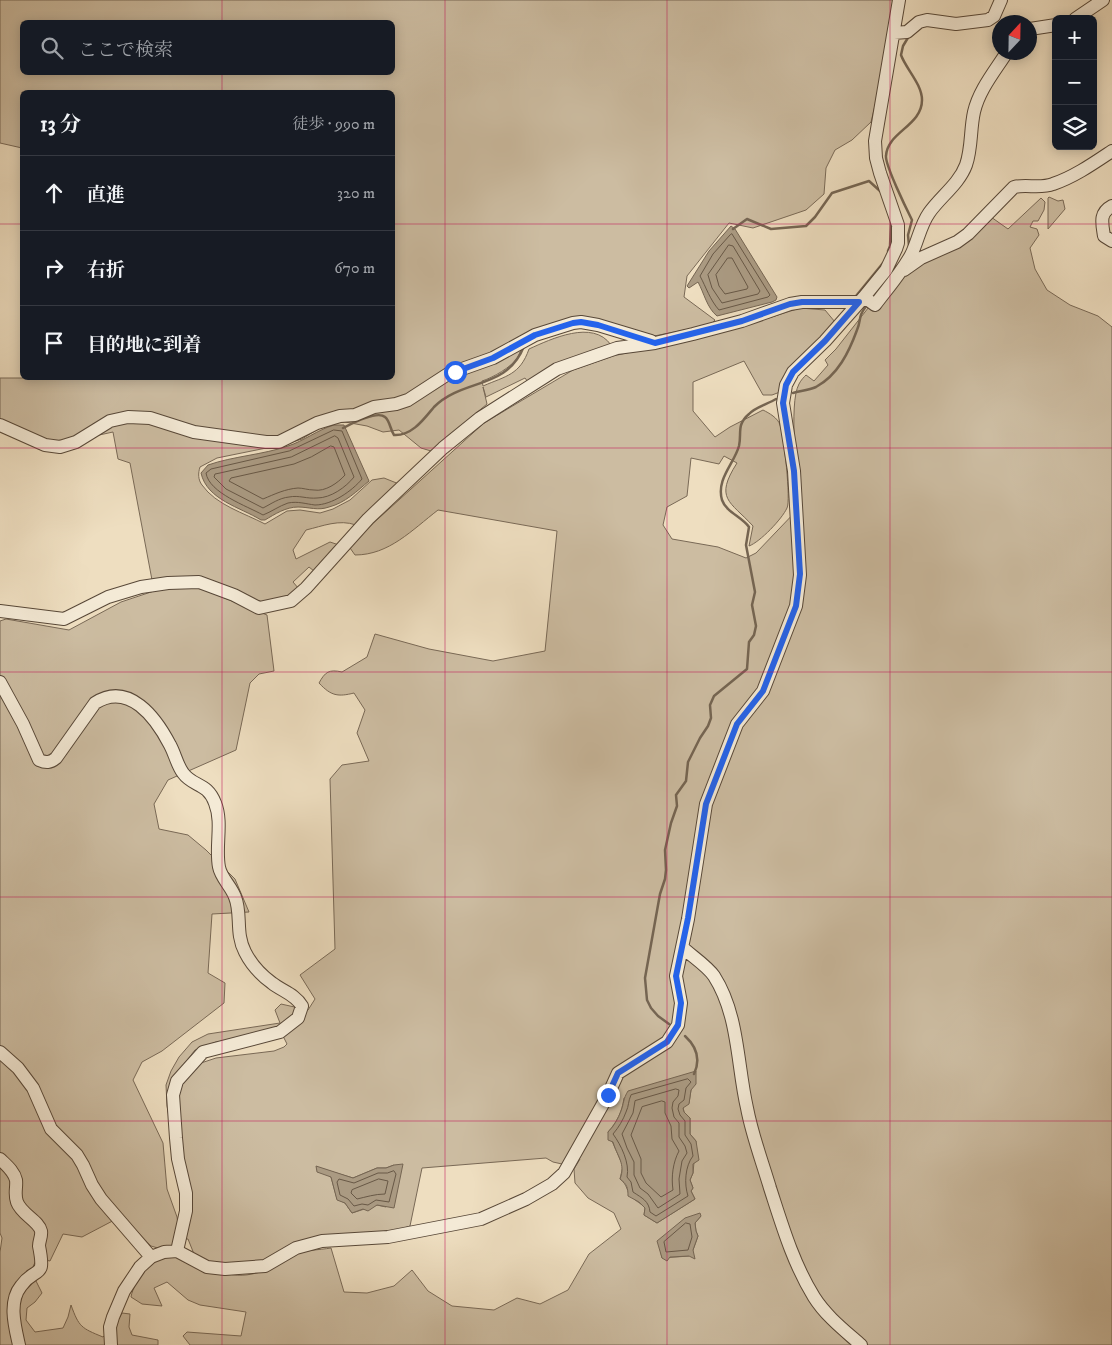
<!DOCTYPE html>
<html lang="ja">
<head>
<meta charset="utf-8">
<style>
	:root { --surface:#171b24; --page:#242831; --text:#f1f3f6; --muted:#9ea1a6; --line:#363941 }
	body { margin:0; font-family:"IM FELL DW Pica","Noto Serif JP",serif; background:var(--page); color:var(--text) }
	.controls { position:absolute; right:15px; top:15px; display:grid; overflow:hidden; border-radius:8px; box-shadow:0 2px 12px #0003 }
	.controls button { width:45px; height:45px; display:grid; place-items:center; padding:0; border:0; border-bottom:1px solid var(--line); background:var(--surface); color:var(--text); font:25px sans-serif }
	.compass { position:absolute; left:992px; top:15px; width:45px; height:45px; border-radius:50%; background:var(--surface); box-shadow:0 2px 12px #0003; rotate:22deg }
	.stop { position:absolute; width:15px; height:15px; margin:-11px; border:4px solid #2563eb; border-radius:50%; background:#fff }
	.stop.end { background:#2563eb; border-color:#fff; box-shadow:0 1px 5px #0008 }
	.list { margin:0; padding:0; list-style:none }
	h2 { display:flex; justify-content:space-between; align-items:center; height:65px; margin:0; padding:0 20px; font-size:21px }
	h2 small { font-size:16px; font-weight:400; color:var(--muted) }
	.list li { display:grid; grid-template-columns:32px 1fr auto; gap:15px; align-items:center; box-sizing:border-box; height:75px; padding:0 20px; border-top:1px solid var(--line) }
	.list b { display:block; font-size:19px; white-space:nowrap }
	.list em { font-size:16px; font-style:normal; color:var(--muted) }
	.icon { flex:none; width:28px; height:28px; fill:none; stroke:currentColor; stroke-width:2; stroke-linecap:round; stroke-linejoin:round }
	.map { position:relative; flex:none; width:1112px; height:1345px; overflow:hidden }
	.search { position:absolute; background:var(--surface); box-shadow:0 2px 12px #0003; left:20px; top:20px; width:375px; height:55px; display:flex; align-items:center; gap:12px; box-sizing:border-box; padding:0 18px; border-radius:8px; color:var(--muted); font-size:19px }
	.panel { position:absolute; background:var(--surface); box-shadow:0 2px 12px #0003; left:20px; top:90px; width:375px; height:290px; border-radius:8px }
	.map>svg:first-child { display:block }
	.green { fill:#ccbca1; stroke:#796956; fill-rule:evenodd }
	.water { fill:#aa9a82; stroke:#756552 }
	.lines { fill:none; stroke-linecap:round; stroke-linejoin:round }
	.shore { stroke:#685846; stroke-width:1 }
	.stream { stroke:#756552; stroke-width:2.5 }
	.minor-casing { stroke:#584838; stroke-width:14 }
	.minor { stroke:#f4ead6; stroke-width:12 }
	.route { stroke:#2563eb; stroke-width:6 }
	.grid { fill:none; stroke:#c2185b; stroke-width:1; stroke-opacity:0.55 }
</style>
</head>
<body>
<div class="map">
<svg width="1112" height="1345" viewBox="0 0 1112 1345">
	<rect width="100%" height="100%" fill="#eedec0"/>
	<filter id="stains"><feTurbulence type="fractalNoise" baseFrequency=".004" numOctaves="4"/><feColorMatrix values="0 0 0 0 .2 0 0 0 0 .09 0 0 0 0 .02 0 0 0 .5 -.17"/></filter>
	<radialGradient id="worn" r=".72"><stop offset=".6" stop-color="#630" stop-opacity="0"/><stop offset="1" stop-color="#630" stop-opacity=".3"/></radialGradient>
	<path class="green" d="M0,0H895L883,73L871,122L852,140L835,150L826,168L824,194L806,210L753,228L729,223L687,276L684,297L715,320L710,325L654,336L581,317L523,342C522,347 520,353 518,357C512,367 492,378 482,381L483,386C506,376 520,375 529,349C551,339 593,319 611,345L528,382L525,378L486,397L483,387L487,404L431,451L421,448L399,430L383,432L367,426L345,422L326,424L302,439L286,444L217,458L200,467C198,473 198,480 202,485C216,505 244,513 265,524L287,511L300,510L320,513L333,509L350,500L372,480L384,478L399,484L356,525C339,519 323,526 306,530L293,550L296,559L330,542L339,545L314,571L309,567L293,582L299,589L289,598L260,602L234,591L152,580L130,463L118,459L113,432L67,442H52L0,421V378H392V92H22V148L0,143ZM22,22H392V72H22Z
		M1049,197L1058,201L1063,200L1065,209L1048,229V198Z
		M1041,198L1045,202L1044,210L1038,221H1033L1030,227L1037,229L1039,235L1030,248L1035,269L1047,290L1070,305L1098,316L1112,327V1345H190L183,1336L187,1332L241,1336L246,1312L200,1305L188,1300L167,1282L154,1288L162,1306L142,1304L131,1297C134,1279 157,1251 179,1256C204,1263 225,1280 252,1274C267,1272 279,1259 293,1254C305,1250 319,1250 331,1248L344,1292L367,1293L394,1286L412,1270L428,1291L452,1306L494,1310L517,1298L540,1304L568,1290L589,1254L621,1229L614,1213L588,1198L575,1183L574,1169L580,1159L571,1154L562,1164L553,1162L546,1158L422,1168L410,1226L390,1233L332,1236L265,1260L240,1265L209,1263L194,1254L188,1239H177L173,1247L161,1249L151,1246L122,1216L82,1237L63,1234L50,1261L37,1258L31,1271L42,1293L35,1302L27,1308L26,1320L35,1332L63,1328L68,1317L71,1305C79,1327 81,1328 103,1337L117,1322L122,1313L130,1314L129,1327L132,1335L158,1340V1345H0V1252L2,1238L0,1233V621L6,619L69,630L121,602L157,590L186,587L202,589L267,615L274,671L259,674L250,683L236,750L168,780L154,804L159,829L188,835L206,850L235,879L249,912L212,914L208,973L225,983L224,1003L162,1051L142,1062L133,1080L163,1143L167,1189L177,1217L179,1231L183,1233L177,1090L195,1065L216,1058L274,1051L284,1047L287,1044L283,1036L216,1042L195,1050L177,1073L171,1127L167,1106L166,1085L171,1071L179,1057L192,1042L208,1034L280,1023L275,1010L281,1004L308,1010L315,999L300,975L335,949L330,779L342,765L369,761L357,733L365,710L354,693C338,697 331,696 319,683C325,672 329,669 342,672L367,657L375,634L429,649L493,661L545,651L557,531L438,510C412,530 389,555 355,555L350,548L358,537L484,423L573,370L613,356L734,329L800,308L825,310L835,322L780,392L772,395H763L744,361L693,382V411L715,437L730,427L763,410C769,413 778,418 780,425C784,435 791,501 787,508C782,519 760,542 749,546L753,526C730,501 714,499 737,463L724,456L719,464L691,458L687,496L667,507L663,525L672,539L718,547L746,558L756,553L799,508C798,481 788,404 799,384C801,380 804,377 806,375L814,381L828,365L825,360L836,349L883,289L927,257L991,217L1008,229ZM691,1090L689,1103L683,1107L684,1112L690,1118V1134L696,1141L693,1173L690,1180L693,1188L691,1191L695,1199L657,1223L644,1215L645,1208C641,1203 635,1201 632,1197C626,1191 628,1185 620,1179L623,1166L608,1132C617,1122 622,1112 624,1098ZM394,1165L386,1207L377,1205L352,1213L345,1203L337,1199L331,1177L316,1167L353,1178L377,1168H386ZM701,1216L695,1223L696,1231L698,1236L693,1250L689,1256L662,1258L660,1249Z"/>
	<path class="water" d="M731,226L735,229L777,297L776,300L772,302L717,316C707,308 704,293 698,282L689,288L687,286L709,251Z
		M334,425H344L369,481C357,491 345,503 329,507C318,511 309,507 298,507C286,507 275,514 265,520H261C240,507 207,500 201,473L208,465C234,456 262,455 288,446C304,441 317,430 334,425Z
		M696,1071V1084L691,1090L689,1104L683,1108L684,1112L690,1118V1134L696,1141L699,1160L693,1164V1173L690,1180L693,1188L691,1191L695,1199L657,1223L644,1215L645,1208L639,1202L628,1196C628,1188 627,1184 620,1179C626,1164 617,1156 613,1142L608,1140V1132C614,1126 618,1119 621,1111C624,1103 623,1099 628,1091Z
		M403,1164L394,1208L377,1205L368,1211L363,1209L352,1213L345,1203L337,1200L331,1177L317,1172L316,1166L353,1178L377,1168H386L394,1165Z
		M700,1213L701,1216L695,1223L696,1231L698,1236L693,1250L695,1259L689,1256L670,1257L667,1261L662,1258L657,1241L685,1218Z"/>
	<g class="lines">
		<path class="shore" d="M732,234L770,295L768,297L719,310C710,300 706,287 700,276L713,254L730,235Z
			M729,245L733,246L760,291L758,294L722,303L712,288L708,275Z
			M728,258H732L748,287L747,289L725,294L719,286L716,275Z
			M334,430L342,431L362,479C352,491 332,505 315,505C306,504 298,501 288,503C279,506 271,512 263,515C247,506 209,493 206,473L211,469L289,451Z
			M335,436L338,438L354,477C346,487 331,498 317,498C307,499 299,495 289,497C279,498 271,504 263,508L226,489L214,477L215,474L220,473L291,457Z
			M331,446L334,447L345,475C338,483 325,492 314,490C308,490 303,488 298,488C285,489 275,494 263,499L229,481L231,478L294,464L311,457Z
			M688,1079L691,1082L686,1088L684,1100L679,1104L678,1109L680,1115L685,1121V1135L691,1144L693,1156C685,1166 684,1184 688,1196L656,1216L650,1212C649,1201 642,1198 633,1192L631,1182L627,1177C630,1163 621,1145 613,1134C619,1127 623,1120 626,1112C629,1106 628,1101 631,1095Z
			M676,1089L679,1090L678,1096L673,1102L672,1108L674,1117L679,1123V1137L685,1146L687,1153L682,1161L679,1179L680,1194L658,1208L648,1194L640,1188L634,1175V1162L627,1148L622,1134L633,1113L635,1101Z
			M662,1101L665,1102V1113L671,1126L672,1139L679,1151C673,1162 671,1177 673,1190L661,1197L646,1183L641,1173V1159L631,1135L642,1107Z
			M394,1171L396,1174L389,1202L376,1200L368,1205L362,1204L354,1206L348,1199L340,1195L337,1182L339,1179L354,1183L378,1173H387Z
			M379,1179L388,1181L385,1194C375,1194 366,1197 357,1199L351,1193L352,1190Z
			M686,1223L690,1224L692,1237L688,1250L666,1252L664,1242Z"/>
		<path class="stream" d="M733,229L747,219L771,229L806,226L815,217L832,193L869,181L880,191
			M909,246L908,235L912,220C907,210 885,165 886,156C887,132 922,126 922,100C922,84 906,69 901,55L903,46L909,36
			M888,251L890,246L891,222
			M856,296L883,263
			M793,393C800,391 809,390 816,387C838,375 849,352 857,330C862,318 857,318 867,305
			M343,428C351,424 377,410 385,417C390,421 390,429 394,435C412,436 424,419 434,407C463,378 507,390 524,346
			M669,1024L658,1016L651,1008L647,1000L645,978L660,894L665,879L666,870L665,850L671,823L677,806L676,795L686,781L688,762L700,738L708,726L711,718L710,705L714,696L747,669L749,642L754,635L756,626L752,605L755,592L746,545L749,527C742,517 726,512 722,500C716,479 734,464 739,446C742,433 736,425 749,414C755,407 768,404 776,399
			M685,1036C697,1047 701,1059 694,1074"/>
		<defs>
			<path id="minor" d="M1075,19L1103,0
				M1030,29L1056,25
				M894,33L907,32L919,22L927,20L956,24L988,20L994,16L1001,0
				M1112,206C1099,213 1102,223 1104,236L1112,241
				M904,270L921,258L957,242L968,234L1014,187C1027,184 1040,189 1053,184C1074,177 1094,163 1112,151
				M864,297L875,305C887,289 901,273 911,255C918,241 920,226 929,213C940,197 959,184 966,165C972,148 970,130 974,112C979,90 995,71 1007,52
				M0,425L45,445L60,447L76,442L110,421L128,417L150,418L194,432L266,442H279L317,423L340,416L355,415L374,407L396,404L408,400L448,374L493,358L535,335L573,323L581,322L598,325L651,341
				M0,611L64,619L108,597L141,587L168,583L199,582L234,595L259,608L291,601L306,588L368,519L443,448L480,418L557,369L617,348L655,343L693,334L742,321L790,304L802,302H859
				M0,682L23,724L39,760C46,763 50,763 56,758L95,703C129,681 156,718 170,745C175,754 177,765 183,773C193,787 207,782 215,803C223,823 215,846 219,867C221,878 231,886 235,897C242,914 235,933 245,952C251,964 261,975 272,983C282,991 295,994 302,1006L298,1018L280,1032L203,1052L177,1081L173,1095L176,1138L178,1159L186,1193V1211L177,1251
				M683,948C693,957 707,966 714,976C739,1015 737,1065 747,1108C752,1135 762,1161 770,1188C782,1225 793,1263 814,1297C826,1316 844,1330 861,1345
				M0,1052L18,1068L33,1088L51,1129L77,1155L83,1165L92,1185L101,1199L151,1257
				M0,1159C6,1165 14,1171 16,1180C17,1187 14,1194 17,1202C21,1214 39,1221 41,1231C42,1236 39,1241 39,1246C46,1281 36,1265 21,1286C8,1302 15,1327 19,1345
				M111,1345L110,1327L113,1317L124,1291L140,1267L151,1257L164,1252L177,1251L207,1267L225,1269L265,1266L296,1248L322,1241L388,1237L481,1219L526,1199L552,1184L564,1173L608,1095L618,1073L667,1042L678,1025L681,1003L676,976L688,919L706,804L737,724L763,691L796,606L800,575L794,471L783,403L786,385L793,372L825,341L864,297L886,270L896,249L898,243V225L880,173L876,158L875,141L899,0"/>
		</defs>
		<use href="#minor" class="minor-casing"/>
		<use href="#minor" class="minor"/>
	</g>
	<g class="lines">
		<path class="route" d="M455,372L493,358L535,335L573,323L581,322L598,325L655,343L742,321L790,304L802,302H859L825,341L793,372L786,385L783,403L794,471L800,574L796,606L763,691L737,724L706,804L688,918L676,976L681,1003L678,1025L667,1042L618,1073L608,1095"/>
	</g>
	<path class="grid" d="M222,0V22M445,0V1345M667,0V1345M890,0V1345M222,72V92M0,224H22M392,224H1112M222,378V1345M0,448H1112M0,672H1112M0,897H1112M0,1121H1112"/>
	<rect width="100%" height="100%" filter="url(#stains)"/>
	<rect width="100%" height="100%" fill="url(#worn)"/>
</svg>
<div class="controls">
<button>+</button>
<button>−</button>
<button><svg class="icon" aria-label="layers" viewBox="0 0 24 24"><path d="M12 4l9 5-9 5-9-5zM3 14l9 5 9-5"/></svg></button>
</div>
<svg class="compass" viewBox="-18 -18 36 36"><path d="M0-13l5 13h-10z" fill="#e53935"/><path d="M0 13l5-13h-10z" fill="#9ea1a6"/></svg>
<div class="stop" style="left:455px;top:372px"></div>
<div class="stop end" style="left:608px;top:1095px"></div>
<div class="search"><svg class="icon" aria-label="search" viewBox="0 0 24 24"><circle cx="10" cy="10" r="6"/><path d="M15 15l6 6"/></svg>ここで検索</div>
<section class="panel">
<h2>13 分<small>徒歩 · 990 m</small></h2>
<ul class="list">
<li><svg class="icon" aria-label="ahead" viewBox="0 0 24 24"><path d="M12 20V5M6 11l6-6 6 6"/></svg><div><b>直進</b></div><em>320 m</em></li>
<li><svg class="icon" aria-label="right" viewBox="0 0 24 24"><path d="M7 20v-9h11M14 6l5 5-5 5"/></svg><div><b>右折</b></div><em>670 m</em></li>
<li><svg class="icon" aria-label="arrive" viewBox="0 0 24 24"><path d="M6 21V4h12l-3 4 3 4H6"/></svg><div><b>目的地に到着</b></div></li>
</ul>
</section>
</div>
</body>
</html>
